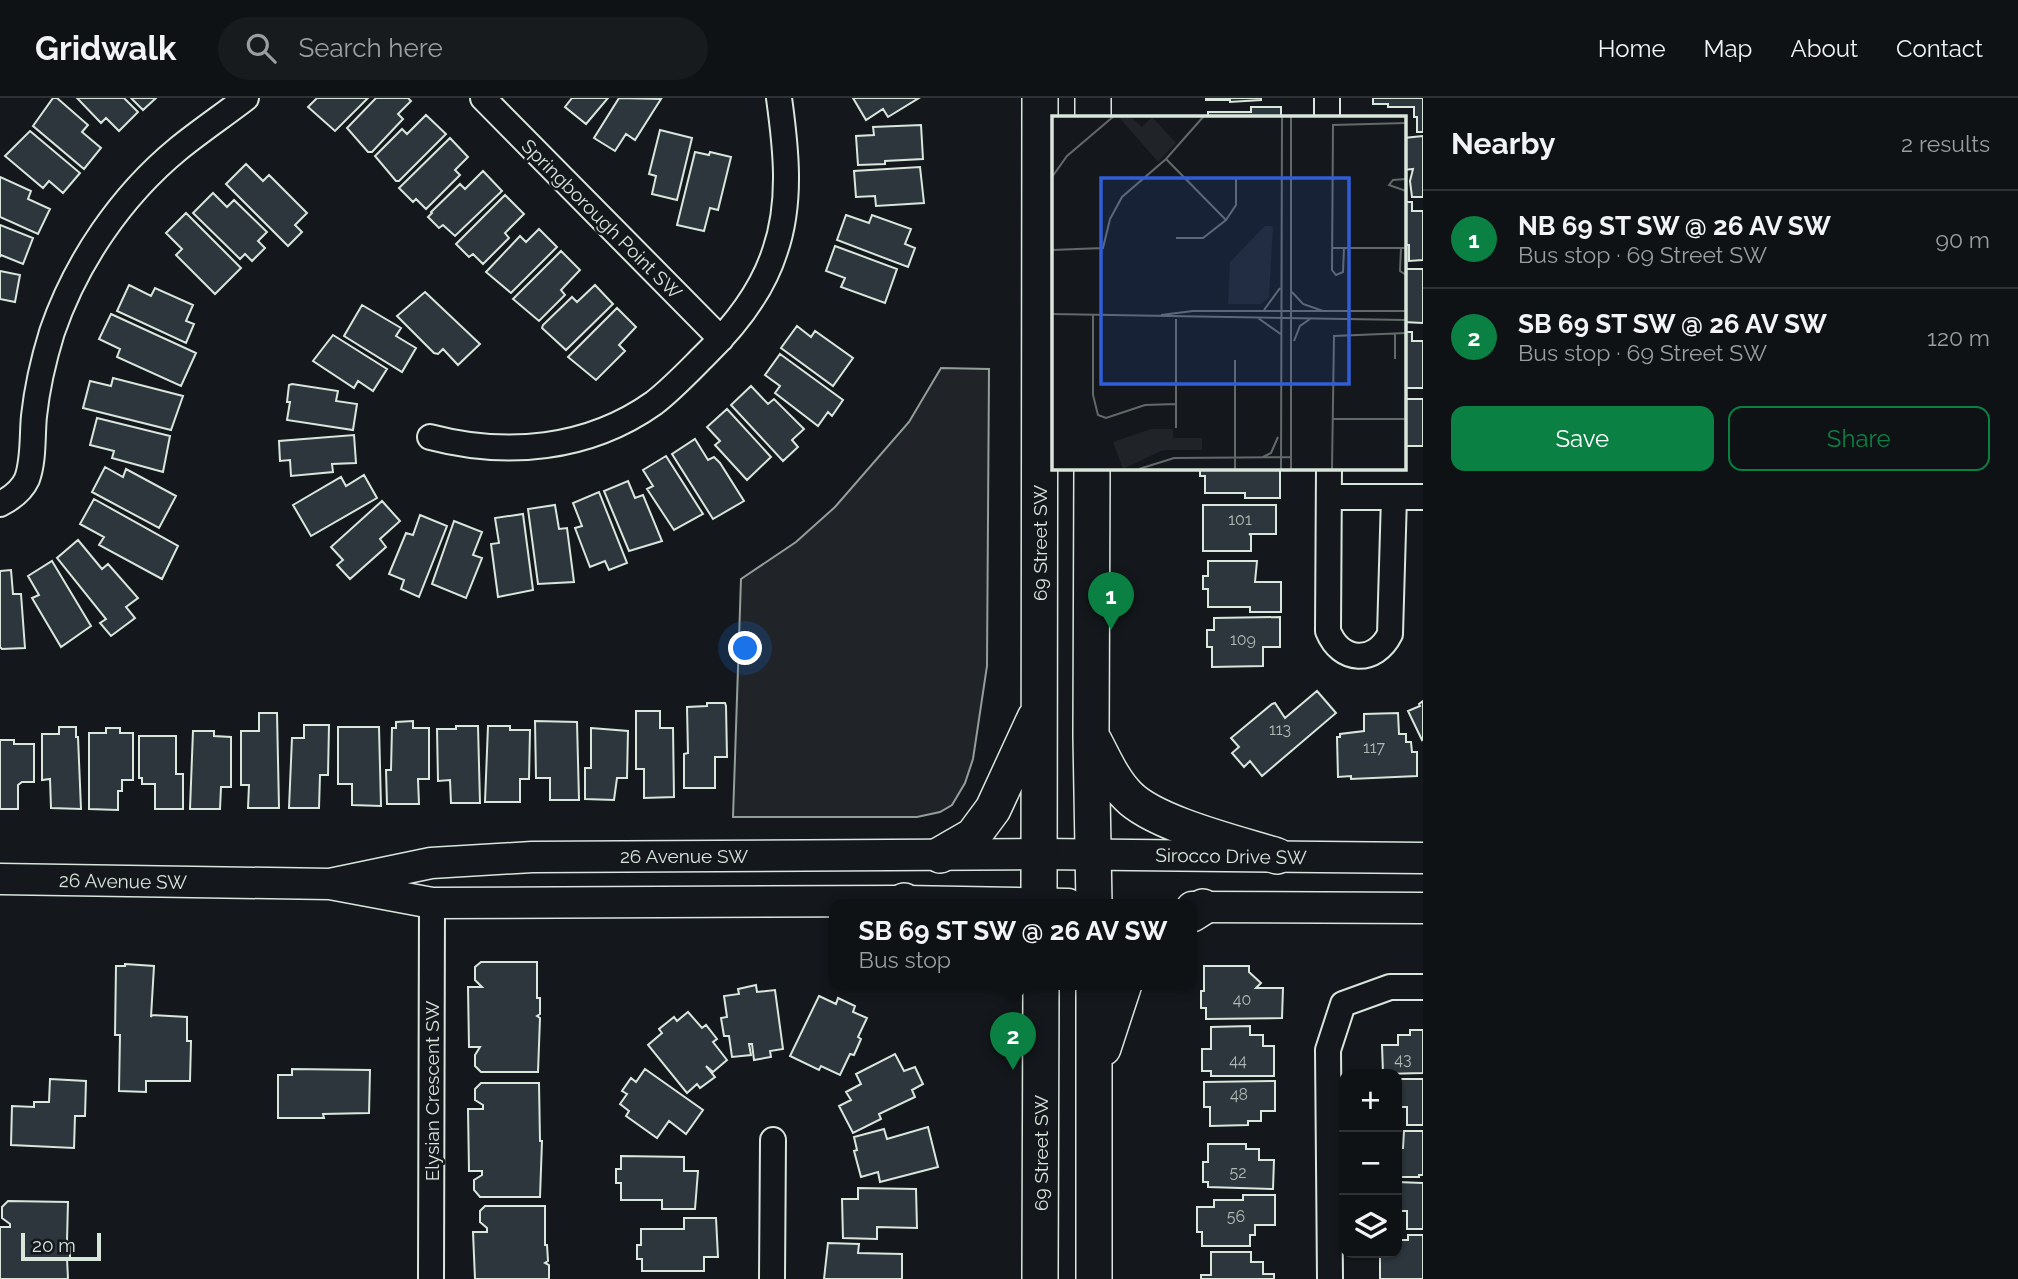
<!DOCTYPE html>
<html lang="en">
<head>
<meta charset="utf-8">
<style>
	:root { --surface:#0f1215; --page:#181b1e; --text:#f1f3f6; --muted:#9b9ea0; --line:#2f3234; --accent:#0b8043 }
	body { margin:0; font-family:Raleway,sans-serif; background:var(--page); color:var(--text) }
	.controls { position:absolute; right:21px; bottom:21px; display:grid; overflow:hidden; border-radius:14px; box-shadow:0 2px 5px #0004 }
	.controls button { width:63px; height:63px; display:grid; place-items:center; padding:0; border:0; border-bottom:2px solid var(--line); background:var(--surface); color:var(--text); font:35px sans-serif }
	.scale { position:absolute; left:21px; bottom:18px; width:80px; box-sizing:border-box; padding-left:7px; border:4px solid #d8e6dc; border-top:0; font-size:19px; line-height:24px; white-space:nowrap; color:#d8e6dc; -webkit-text-stroke:5px #14181c; paint-order:stroke }
	.you { position:absolute; left:746px; top:551px; width:24px; height:24px; margin:-18px; border:5px solid #fff; border-radius:50%; background:#1a73e8; box-shadow:0 0 0 10px #1a73e833 }
	.badge { display:grid; place-items:center; width:46px; height:46px; border-radius:50%; background:var(--accent); color:#fff; font-size:23px; font-weight:700 }
	.pin { position:absolute; translate:-50% -58px; filter:drop-shadow(0 2px 4px #0008) }
	.pin::after { content:''; position:absolute; top:37px; width:24px; height:21px; background:inherit; clip-path:polygon(0 0,100% 0,50% 100%) }
	.popup { position:absolute; left:829px; top:801px; width:368px; height:91px; box-sizing:border-box; display:grid; place-content:center; border-radius:14px; background:var(--surface); filter:drop-shadow(0 2px 5px #0005); font-size:23px; white-space:nowrap; color:var(--muted) }
	.popup b { font-size:26px; color:var(--text) }
	.popup::after { content:''; position:absolute; left:50%; top:100%; margin-left:-14px; border:14px solid transparent; border-top-color:var(--surface) }
	.list { margin:0; padding:0; list-style:none }
	h2 { display:flex; justify-content:space-between; align-items:center; height:91px; margin:0; padding:0 28px; font-size:30px }
	h2 small { font-size:23px; font-weight:400; color:var(--muted) }
	.list li { display:grid; grid-template-columns:46px 1fr auto; gap:21px; align-items:center; box-sizing:border-box; height:98px; padding:0 28px; border-top:2px solid var(--line) }
	.list b { display:block; font-size:26px; white-space:nowrap }
	.list p { margin:0; font-size:23px; white-space:nowrap; color:var(--muted) }
	.list em { font-size:23px; font-style:normal; color:var(--muted) }
	.actions { display:flex; gap:14px; padding:21px 28px }
	.actions a { flex:1; padding:16px 0; border:2px solid var(--accent); border-radius:14px; text-align:center; font-size:24px; color:var(--accent) }
	.actions .main { background:var(--accent); color:#fff }
	.icon { flex:none; width:38px; height:38px; fill:none; stroke:currentColor; stroke-width:2; stroke-linecap:round; stroke-linejoin:round }
	.map { position:relative; flex:none; width:1423px; height:1181px; overflow:hidden }
	header { display:flex; align-items:center; gap:42px; box-sizing:border-box; height:98px; padding:0 35px; background:var(--surface); border-bottom:2px solid var(--line) }
	header strong { font-size:33px }
	nav { display:flex; gap:38px; margin-inline-start:auto; font-size:24px }
	.search { width:490px; height:63px; background:var(--page); display:flex; align-items:center; gap:18px; box-sizing:border-box; padding:0 24px; border-radius:38px; color:var(--muted); font-size:26px }
	main { display:flex }
	aside { flex:1; background:var(--surface) }
	.map>svg:first-child { display:block }
	.green { fill:#202428; stroke:#939e99; stroke-width:2 }
	.building { fill:#2c363c; stroke:#d8e6dc; stroke-width:2 }
	.lines { fill:none; stroke-linecap:round; stroke-linejoin:round }
	.minor-casing { stroke:#d8e6dc; stroke-width:28 }
	.tertiary-casing { stroke:#d8e6dc; stroke-width:33 }
	.secondary-casing { stroke:#d8e6dc; stroke-width:38 }
	.minor { stroke:#14181c; stroke-width:24 }
	.tertiary { stroke:#14181c; stroke-width:30 }
	.secondary { stroke:#14181c; stroke-width:35 }
	.labels { text-anchor:middle; dominant-baseline:central; stroke-width:5; stroke-linejoin:round; paint-order:stroke }
	.number-label { font-size:16px; fill:#adbab4 }
	.street-label { font-size:19px; fill:#d8e6dc; stroke:#14181c }
	.inset-road { fill:none; stroke:#626a69; stroke-width:2 }
	.view { fill:#305dd8; fill-opacity:0.15; stroke:#305dd8; stroke-width:3.5 }
	.inset-edge { fill:none; stroke:#d8e6dc; stroke-width:3.5 }
</style>
</head>
<body>
<header>
<strong>Gridwalk</strong>
<div class="search"><svg class="icon" aria-label="search" viewBox="0 0 24 24"><circle cx="10" cy="10" r="6"/><path d="M15 15l6 6"/></svg>Search here</div>
<nav><a>Home</a><a>Map</a><a>About</a><a>Contact</a></nav>
</header>
<main>
<div class="map">
<svg width="1423" height="1181" viewBox="0 0 1423 1181">
	<rect width="100%" height="100%" fill="#14181c"/>
	<path class="green" d="M941,270L989,271L987,568L973,661L965,685L952,707L940,714L917,719H733L741,481L796,444L835,409L909,324Z"/>
	<path class="building" d="M53,0H57L88,27L82,34L101,50L84,71L33,28Z
		M77,0H124L138,14L119,33L106,20L101,25Z
		M131,0H156L143,12Z
		M317,0H368L335,33L308,9Z
		M376,0H408L411,3L398,16L403,21L372,54H368L347,30Z
		M572,0H608L586,26L565,9Z
		M619,0L661,1L635,42L626,36L615,53L594,40Z
		M853,0H919L888,19L883,11L866,22Z
		M1206,0H1261V2L1230,4V2H1206Z
		M1373,0H1423V34H1417V19H1414V9H1388V6H1373Z
		M1251,9H1281V19H1208V14H1251Z
		M426,17L446,36L399,83H396L375,58L402,31L407,36Z
		M921,27L923,61L885,63V66L858,67L856,38L874,37L873,29Z
		M660,32L692,40L677,102L652,96L656,78L649,76Z
		M30,33L80,75L63,95L49,83L43,90L5,58Z
		M1423,38V99H1412L1410,83L1413,71L1404,72V40Z
		M450,40L468,59L455,72L460,77L426,111L416,101L413,104L399,90Z
		M695,54L709,57L710,54L731,59L718,112L710,110L704,133L677,127Z
		M246,66L263,83L269,77L307,115L295,127L302,134L288,148L226,86Z
		M920,69L924,105L876,108L875,98L856,99L854,73Z
		M483,73L502,93L455,138L443,127L439,130L428,119L432,115L431,114L460,86L465,91Z
		M0,79L31,93L28,101L50,111L38,136L0,119Z
		M213,95L227,109L234,102L267,134L258,143L265,150L252,163L245,156L240,161L193,115Z
		M505,97L524,116L505,135L509,140L483,166L473,156L469,159L456,146Z
		M1404,104H1412V113H1423V162L1409,163V147H1404Z
		M186,115L241,170L215,196L176,157L182,151L166,135Z
		M846,117L869,125L872,117L911,131L905,146L915,150L908,169L837,142Z
		M0,127L33,140L23,166L1,157L0,159Z
		M539,131L557,149L511,195L486,174L520,138L526,144Z
		M835,148L897,171L885,205L841,189L845,180L826,173Z
		M561,153L580,172L561,192L565,197L539,223L513,201Z
		M1404,171H1423V225L1404,224V207H1406Z
		M0,173L20,177L15,204L0,201Z
		M129,187L151,198L155,190L193,207L186,223L194,226L186,245L117,213Z
		M595,187L613,206L566,252L542,230L543,227L572,199L577,204Z
		M425,194L480,246L458,267L443,251L438,256L434,255L397,218Z
		M362,207L401,230L396,238L416,250L402,274L344,238Z
		M617,210L636,229L619,247L625,253L596,282L568,259Z
		M111,216L196,255L181,288L117,259L120,251L99,241Z
		M797,228L811,239L815,233L853,260L833,288L781,250Z
		M1404,234H1412V243H1423V290H1404Z
		M333,237L387,271L373,293L358,283L354,290L313,263Z
		M780,256L843,302L832,318L828,314L818,328L775,295L780,288L765,277Z
		M113,280L183,298L171,332L83,310L90,283L111,288Z
		M292,286L338,293L336,303L357,306L353,332L287,322L290,304H287L289,287Z
		M751,288L768,306L774,301L804,331L792,342L798,349L783,363L731,307Z
		M1404,297L1405,301H1423V348H1404Z
		M727,311L771,359L747,382L715,347L720,343L707,329Z
		M97,320L170,338L163,374L112,360L114,353L90,347Z
		M354,337L356,365L332,366L333,374L291,378L290,362L280,363L279,343Z
		M695,341L708,362L714,359L720,365L744,403L713,421L672,356Z
		M666,358L703,416L674,432L647,391L653,388L643,372Z
		M105,369L123,379L126,371L176,398L159,430L92,394Z
		M1200,369L1280,371V400H1245V395H1205V378H1200Z
		M364,377L377,400L311,438L293,407L341,379L346,388Z
		M628,383L635,400L643,397L662,443L629,453L604,393Z
		M599,394L627,465L609,472L605,463L590,469L575,430L582,428L573,405Z
		M94,401L178,448L162,481L99,447L104,439L80,426Z
		M382,403L400,423L380,441L386,449L350,481L337,467L343,462L331,449Z
		M555,407L559,431L567,430L574,484L538,486L528,411Z
		M1203,407H1276V436H1249L1251,437V453H1203Z
		M523,416L533,492L498,499L491,446L499,445L495,420Z
		M420,417L447,428L419,499L401,491L404,482L389,476L406,435L413,437Z
		M454,423L482,434L473,457L482,460L466,500L432,486Z
		M78,442L102,471L108,466L138,500L126,509L135,520L111,538L100,525L106,521L57,460Z
		M52,463L91,528L61,549L32,500L39,497L28,478Z
		M1208,463H1257L1255,484H1281V514H1250V509H1208V491H1203V478H1208Z
		M11,472L13,496H21L25,550L2,551L0,549V473Z
		M1280,519V549H1263V568L1212,569V549H1207V532H1214V520Z
		M1317,593L1336,615L1262,678L1250,663L1244,669L1232,655L1239,649L1231,640L1272,606L1275,605L1285,620Z
		M1423,603V641L1422,642L1408,613L1420,608L1419,606Z
		M707,605H725L726,608L727,659H715V690H684V656L688,655L687,609L707,608Z
		M636,613H660V630H673L674,699L644,700V671H636Z
		M259,615H277L279,710H248L249,687H241V633H259Z
		M1398,615L1399,636H1406V644H1411L1412,654H1417V678L1351,681V678L1338,679L1337,639H1340V636L1364,633V616Z
		M413,623V630H429V681H418L419,706H387L386,672H391L392,630H396V624Z
		M535,623L577,624L579,702H550V680H536Z
		M304,627H329L328,677H320L319,710H289L292,640H304Z
		M456,628H478L480,705H451L450,682L438,683L437,631H456Z
		M488,628H510V632H530L529,681H520V704H485Z
		M59,629H76V639H78L81,711L51,710L50,681L42,682V636H59Z
		M338,629H379L381,708L352,707V686H338Z
		M106,630H120V635H133V682H122V693H118V712L89,711V635H106Z
		M591,630L628,633L627,680H617L614,702L585,701V670H591Z
		M193,633H214V638L231,639V689H221L220,711H190Z
		M139,638H176V676H183V711H155V686H142V680H139Z
		M0,642H14V646H34V684H22L18,687V711H0Z
		M481,864H537V900H540V916L537,918L540,920L538,974H481L475,968V957L480,949H469L468,889H482L475,882V869Z
		M125,866L154,868L151,919L152,917L187,919V943H191L190,983H146V994L119,993L120,937H115L116,868H125Z
		M1204,868H1249V874L1261,885L1256,890H1283L1282,920L1206,921V910H1201V893H1204Z
		M756,887L757,894L775,892L783,951L770,953L771,959L754,962L752,946H749L751,957L732,959L729,938H724L721,920L727,919L724,898L739,896L738,891Z
		M819,898L836,906L838,900L855,908L853,914L867,920L858,939L861,941L854,957L850,956L840,977L821,968L819,972L790,958Z
		M688,914L702,930L706,927L717,941L713,944L727,962L713,974L706,968L715,979L700,990L697,986L687,995L648,947L662,935L659,931L674,919L677,923Z
		M1250,928V937H1263V948H1274V978H1211V973H1202V951H1211V929Z
		M1410,932H1423V975L1383,976L1382,947H1398V937H1410Z
		M895,956L904,973L915,969L923,986L912,992L915,999L879,1016L881,1021L853,1035L839,1008L851,1002L846,994L861,986L856,976Z
		M292,971L370,972L369,1015L323,1016L324,1020H278V977H292Z
		M645,971L703,1012L686,1036L669,1023L657,1040L626,1018L629,1013L620,1006L627,996L622,993L631,980L636,984Z
		M50,981L86,983L85,1018H75L74,1050L11,1047L12,1008L34,1009V1004H49Z
		M1397,981H1423V1027H1407V1009H1397Z
		M1275,983V1013H1261V1023H1248V1027L1210,1028V1009H1204V984Z
		M481,985H539L540,1043H542L540,1099H480L474,1092V1082L482,1077V1073H469L468,1011H483V1007L475,1002V991Z
		M928,1029L938,1069L880,1084L878,1074L861,1079L854,1053L857,1052L854,1039L884,1031L887,1041Z
		M1404,1033H1423V1077H1419V1079H1397V1050H1403Z
		M1208,1046H1246V1051H1259V1062H1274L1273,1091L1208,1089V1084H1203V1064H1208Z
		M621,1058L684,1059V1073H698L695,1111H662V1102H621V1085H616V1071H621Z
		M1397,1084L1423,1085V1131H1407V1113H1397Z
		M858,1090L916,1091L917,1130L877,1129V1141L843,1140L842,1101H858Z
		M1243,1097H1275V1127H1255V1137H1250V1148H1202V1134H1197V1109H1214V1102H1243Z
		M8,1103L68,1104L67,1143H70V1160H67L68,1181H0V1129H10V1126L2,1120V1109Z
		M485,1108H545V1147H547L548,1163L545,1165L549,1167V1181H475L473,1134H487V1130L480,1124V1113Z
		M684,1120H716L718,1159H704V1173H642V1161H637V1147H641V1131H684Z
		M1408,1137H1423V1181H1380V1155H1397V1142H1408Z
		M828,1145L859,1146L858,1155L902,1156V1181H824Z
		M1211,1154H1251V1164H1263V1176H1274V1181H1201V1177H1211Z"/>
	<g class="lines">
		<defs>
			<path id="minor" d="M483,0L721,241
				M1327,0V19
				M430,339C506,359 588,352 654,305C672,291 688,274 704,258C735,228 762,194 775,153C792,104 786,50 779,0
				M1329,369L1328,533C1341,565 1375,566 1390,536L1394,399
				M1329,399H1423
				M0,406C10,401 22,392 27,381C34,362 32,338 34,318C37,290 44,260 52,234C76,164 121,98 178,51C200,33 224,17 246,0
				M431,1181L432,805
				M772,1181L773,1042
				M1330,1181L1328,952L1343,906L1390,889H1423"/>
			<path id="tertiary" d="M0,781L330,786L432,805L904,803L1068,806
				M330,786L431,765L532,759L1040,756L1423,760
				M1192,809L1423,810"/>
			<path id="secondary" d="M1093,19V0
				M1092,369L1091,639L1094,806
				M1094,643C1104,662 1113,683 1128,698C1155,726 1239,746 1277,758
				M940,757L973,738L993,711L1035,620
				M904,803L908,806
				M1039,806L1040,0
				M1192,816L1203,809
				M1094,886V1181
				M1103,950L1124,886
				M1040,1181L1041,886"/>
		</defs>
		<use href="#minor" class="minor-casing"/>
		<use href="#tertiary" class="tertiary-casing"/>
		<use href="#secondary" class="secondary-casing"/>
		<use href="#minor" class="minor"/>
		<use href="#tertiary" class="tertiary"/>
		<use href="#secondary" class="secondary"/>
	</g>
	<g class="labels">
		<g class="number-label">
			<text x="1240" y="421">101</text>
			<text x="1243" y="541">109</text>
			<text x="1280" y="631">113</text>
			<text x="1374" y="649">117</text>
			<text x="1242" y="901">40</text>
			<text x="1403" y="961">43</text>
			<text x="1238" y="962">44</text>
			<text x="1239" y="996">48</text>
			<text x="1238" y="1074">52</text>
			<text x="1236" y="1118">56</text>
		</g>
		<g class="street-label">
			<text transform="translate(602 121) rotate(45)">Springborough Point SW</text>
			<text transform="translate(1040 445) rotate(-90)">69 Street SW</text>
			<text x="684" y="758">26 Avenue SW</text>
			<text transform="translate(1231 758) rotate(1)">Sirocco Drive SW</text>
			<text transform="translate(123 783) rotate(1)">26 Avenue SW</text>
			<text transform="translate(432 993) rotate(-90)">Elysian Crescent SW</text>
			<text transform="translate(1041 1055) rotate(-90)">69 Street SW</text>
		</g>
	</g>
	<g transform="translate(1052 18)">
		<rect width="354" height="354" fill="#14181c"/>
		<path d="M66,0H78L90,11L100,1L124,27L106,46ZM213,110H221L217,182L208,188H176L178,146ZM99,313H121V322H150V334H111L71,353L61,326Z" fill="#202428"/>
		<path class="inset-road" d="M114,43L174,104M0,61L15,40L62,0M354,63L341,64L337,69L354,75M124,122H151L174,104L184,89V61M280,132H354M292,132L291,156L284,159L280,154L281,9L354,7M349,132L348,155L354,159M0,134L51,132L58,103L70,81L114,43L152,0M240,176L251,188L271,195M212,194L228,172M0,198L354,204M41,198V279L46,299L54,302L93,289L124,288M109,199L141,195H354M206,202L230,219M343,217V243M242,225L248,210L258,203M281,303H354M124,312V203M211,341L219,337L226,321M87,353L122,342L239,341M183,353V244M229,353L230,0M239,353V0M280,353L282,220L354,217"/>
		<path class="view" d="M49,62H297V268H49Z"/>
		<rect width="354" height="354" class="inset-edge"/>
	</g>
</svg>
<div class="controls">
<button>+</button>
<button>−</button>
<button><svg class="icon" aria-label="layers" viewBox="0 0 24 24"><path d="M12 4l9 5-9 5-9-5zM3 14l9 5 9-5"/></svg></button>
</div>
<div class="scale">20 m</div>
<div class="you"></div>
<div class="pin badge" style="left:1111px;top:532px">1</div>
<div class="pin badge" style="left:1013px;top:972px">2</div>
<div class="popup"><b>SB 69 ST SW @ 26 AV SW</b>Bus stop</div>
</div>
<aside>
<h2>Nearby<small>2 results</small></h2>
<ul class="list">
<li><span class="badge">1</span><div><b>NB 69 ST SW @ 26 AV SW</b><p>Bus stop · 69 Street SW</p></div><em>90 m</em></li>
<li><span class="badge">2</span><div><b>SB 69 ST SW @ 26 AV SW</b><p>Bus stop · 69 Street SW</p></div><em>120 m</em></li>
</ul>
<div class="actions"><a class="main">Save</a><a>Share</a></div>
</aside>
</main>
</body>
</html>
